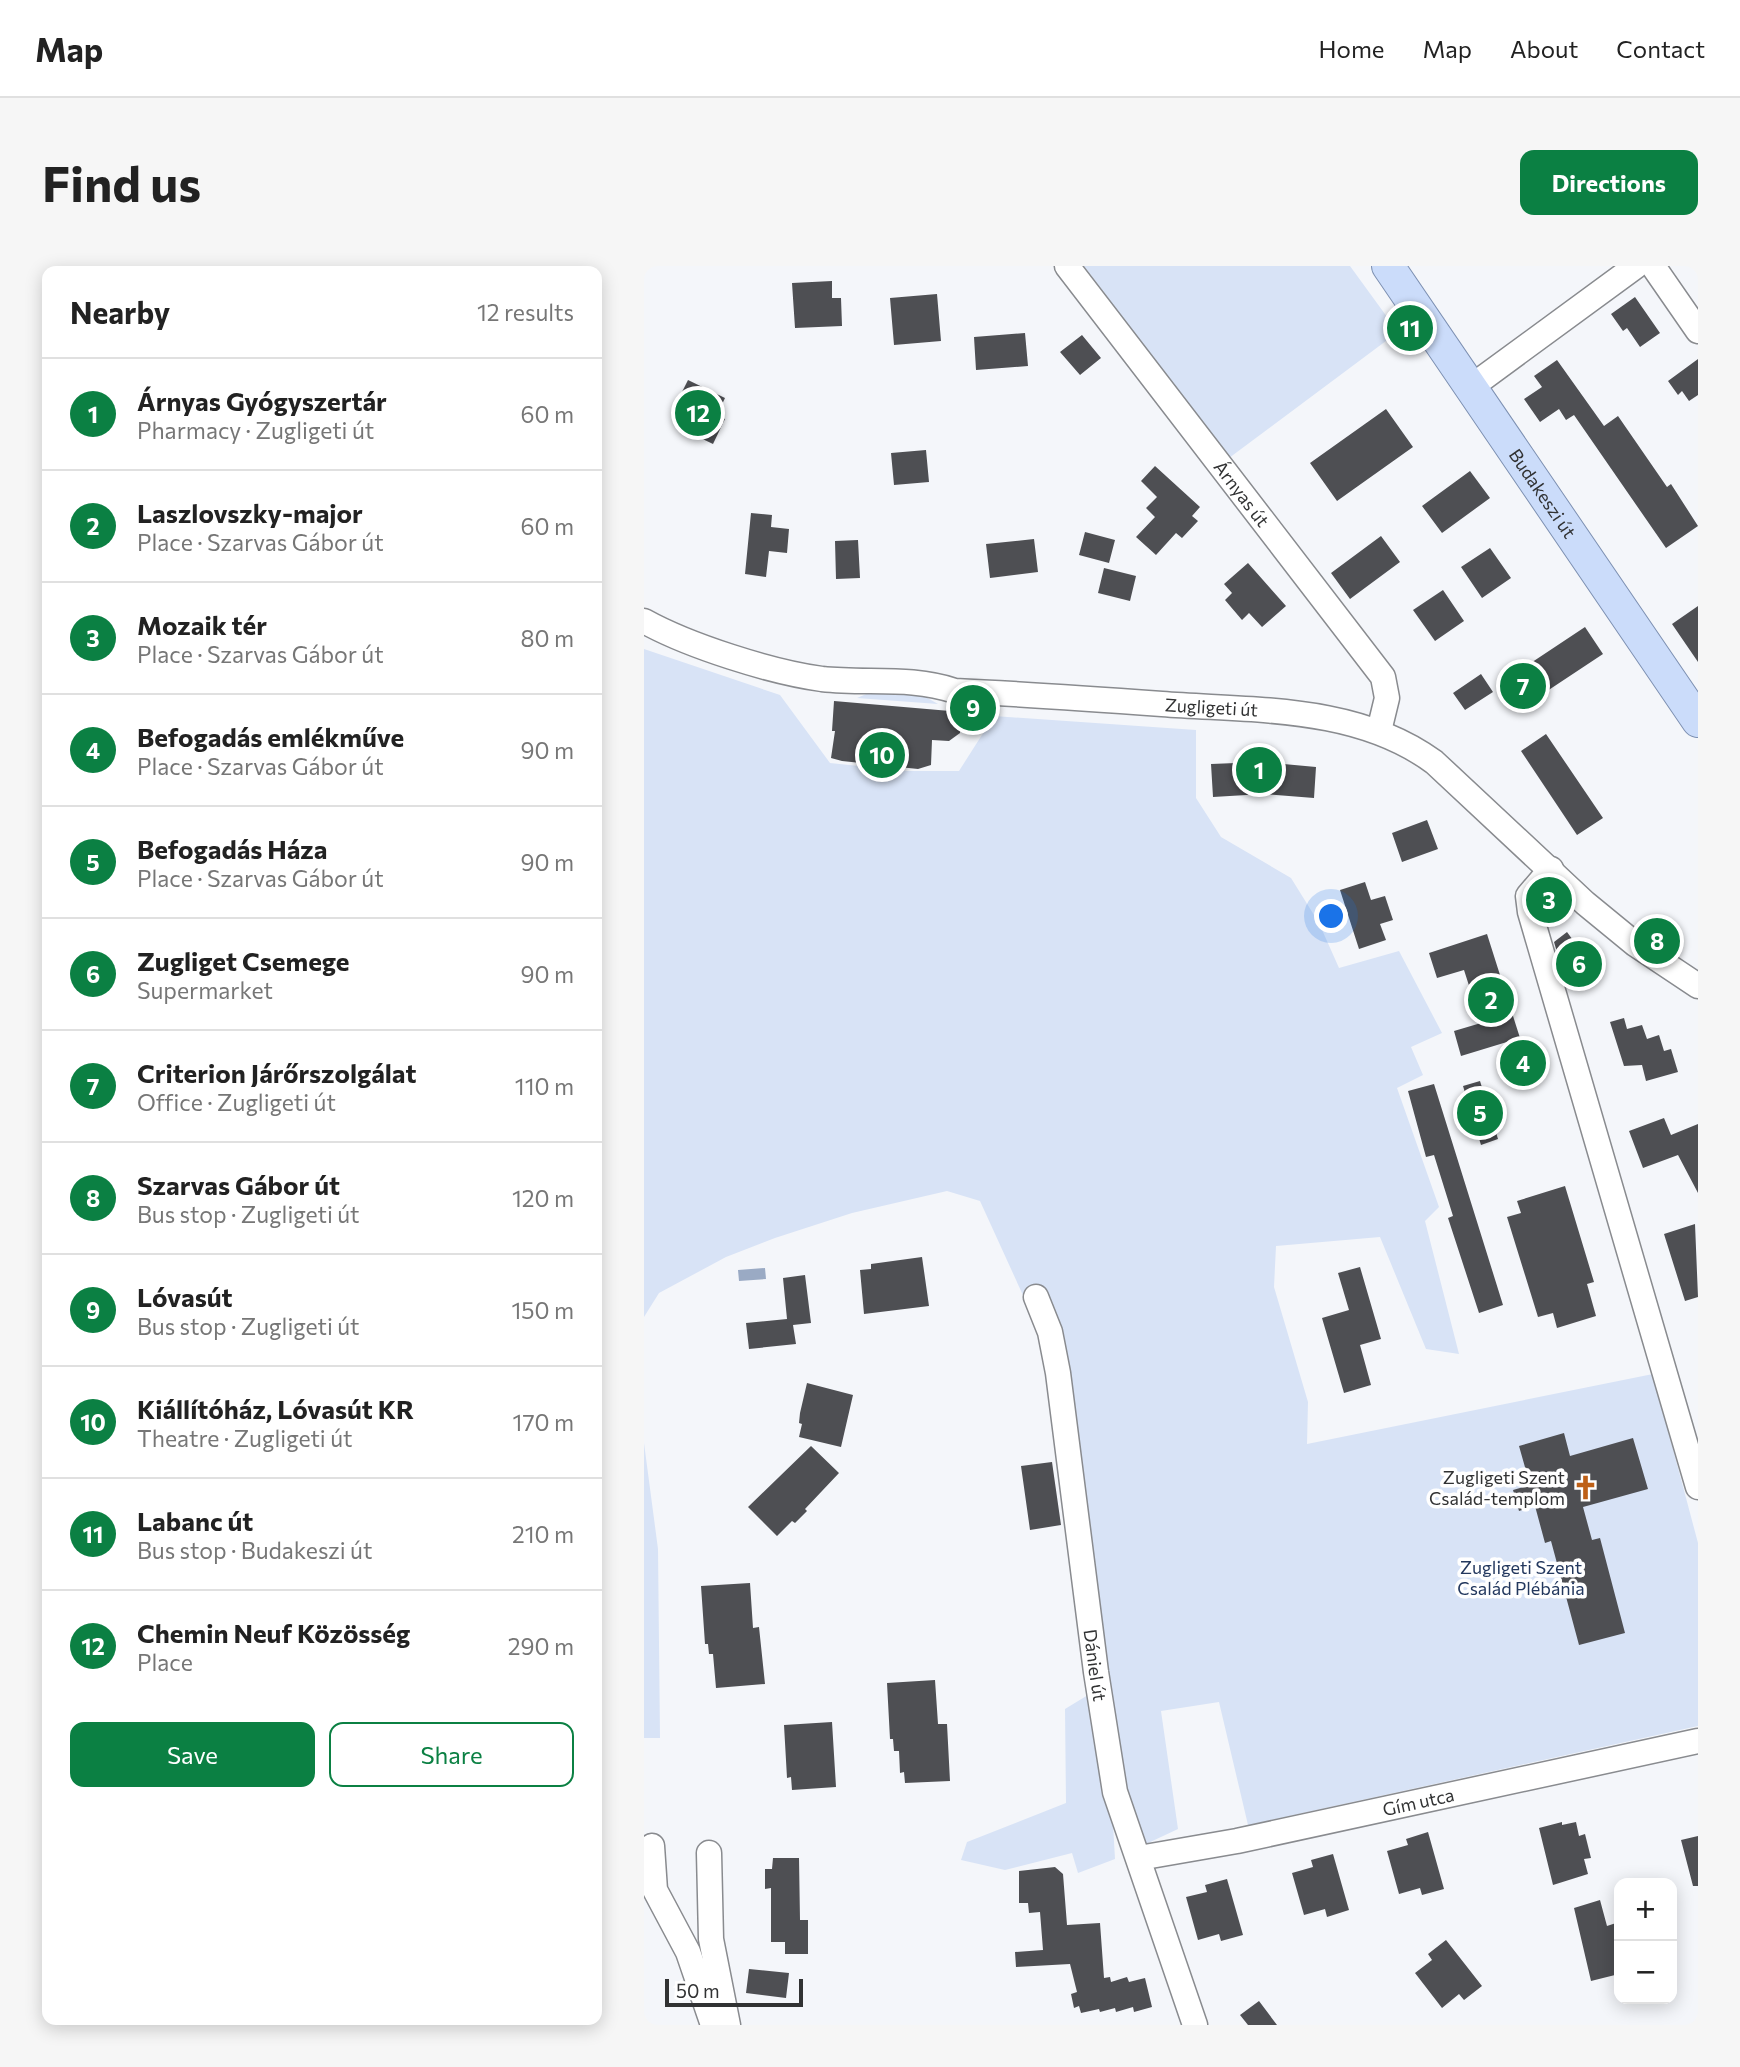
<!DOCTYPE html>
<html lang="en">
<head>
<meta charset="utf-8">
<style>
	:root { --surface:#fff; --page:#f6f6f6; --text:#222; --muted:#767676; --line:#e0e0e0; --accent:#0b8043 }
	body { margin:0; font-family:Commissioner,sans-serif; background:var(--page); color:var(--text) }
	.controls { position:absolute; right:21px; bottom:21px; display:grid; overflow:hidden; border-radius:14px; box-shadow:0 4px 18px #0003 }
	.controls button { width:63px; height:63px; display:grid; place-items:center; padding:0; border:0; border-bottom:2px solid var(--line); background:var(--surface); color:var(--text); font:35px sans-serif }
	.scale { position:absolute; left:21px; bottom:18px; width:138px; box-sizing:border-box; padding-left:7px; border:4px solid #313233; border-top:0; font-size:19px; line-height:24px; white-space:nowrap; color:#313233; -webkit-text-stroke:5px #fff; paint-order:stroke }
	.you { position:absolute; left:688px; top:651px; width:24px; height:24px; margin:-18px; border:5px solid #fff; border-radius:50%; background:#1a73e8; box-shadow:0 0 0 10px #1a73e833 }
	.badge { display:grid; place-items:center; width:46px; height:46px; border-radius:50%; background:var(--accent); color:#fff; font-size:23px; font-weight:700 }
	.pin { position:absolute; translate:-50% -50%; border:4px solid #fff; box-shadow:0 2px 7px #0006 }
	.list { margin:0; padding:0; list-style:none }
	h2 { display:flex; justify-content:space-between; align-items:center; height:91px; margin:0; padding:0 28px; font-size:30px }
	h2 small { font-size:23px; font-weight:400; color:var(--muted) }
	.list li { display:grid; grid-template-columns:46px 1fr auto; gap:21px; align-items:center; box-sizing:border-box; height:112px; padding:0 28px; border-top:2px solid var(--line) }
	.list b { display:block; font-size:26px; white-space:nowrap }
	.list p { margin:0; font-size:23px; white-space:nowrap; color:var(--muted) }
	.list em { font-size:23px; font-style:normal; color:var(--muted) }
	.actions { display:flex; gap:14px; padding:21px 28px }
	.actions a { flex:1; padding:16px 0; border:2px solid var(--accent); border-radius:14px; text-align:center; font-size:24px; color:var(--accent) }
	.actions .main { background:var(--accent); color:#fff }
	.map { position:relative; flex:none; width:1054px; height:1759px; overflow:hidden; border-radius:14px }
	header { display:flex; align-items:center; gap:42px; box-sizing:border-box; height:98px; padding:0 35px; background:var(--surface); border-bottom:2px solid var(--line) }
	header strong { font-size:33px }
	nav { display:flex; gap:38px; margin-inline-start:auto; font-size:24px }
	.intro { display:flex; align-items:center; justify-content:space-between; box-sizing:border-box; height:168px; padding:0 42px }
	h1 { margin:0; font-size:49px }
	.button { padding:18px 32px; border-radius:14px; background:var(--accent); color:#fff; font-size:24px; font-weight:700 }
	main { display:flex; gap:42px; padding:0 42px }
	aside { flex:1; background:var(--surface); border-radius:14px; box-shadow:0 4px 18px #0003 }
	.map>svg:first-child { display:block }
	.green { fill:#d8e3f6 }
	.water { fill:#9aaac4 }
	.building { fill:#4e4f53 }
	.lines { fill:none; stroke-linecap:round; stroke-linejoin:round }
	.minor-casing { stroke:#898b8f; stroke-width:27 }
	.major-casing { stroke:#7e91b2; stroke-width:34 }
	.minor { stroke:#fff; stroke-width:24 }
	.major { stroke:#cbdcfa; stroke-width:32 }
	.labels { text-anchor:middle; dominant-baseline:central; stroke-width:7; stroke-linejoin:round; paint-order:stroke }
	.street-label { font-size:18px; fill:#313233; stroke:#fff }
	.poi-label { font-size:18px; fill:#313233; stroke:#fff; text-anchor:end }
	.park-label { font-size:18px; fill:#23385e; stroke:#fff }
</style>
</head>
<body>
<header>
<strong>Map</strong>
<nav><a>Home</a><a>Map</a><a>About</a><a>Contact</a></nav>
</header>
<div class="intro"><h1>Find us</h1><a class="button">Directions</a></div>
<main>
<aside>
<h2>Nearby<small>12 results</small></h2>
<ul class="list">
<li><span class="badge">1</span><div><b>Árnyas Gyógyszertár</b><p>Pharmacy · Zugligeti út</p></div><em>60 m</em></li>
<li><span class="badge">2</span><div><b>Laszlovszky-major</b><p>Place · Szarvas Gábor út</p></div><em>60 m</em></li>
<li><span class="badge">3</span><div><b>Mozaik tér</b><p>Place · Szarvas Gábor út</p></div><em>80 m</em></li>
<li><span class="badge">4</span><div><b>Befogadás emlékműve</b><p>Place · Szarvas Gábor út</p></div><em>90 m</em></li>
<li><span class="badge">5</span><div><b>Befogadás Háza</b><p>Place · Szarvas Gábor út</p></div><em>90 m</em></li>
<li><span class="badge">6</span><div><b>Zugliget Csemege</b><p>Supermarket</p></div><em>90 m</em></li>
<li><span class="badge">7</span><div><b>Criterion Járőrszolgálat</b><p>Office · Zugligeti út</p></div><em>110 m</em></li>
<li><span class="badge">8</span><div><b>Szarvas Gábor út</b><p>Bus stop · Zugligeti út</p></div><em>120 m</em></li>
<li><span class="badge">9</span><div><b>Lóvasút</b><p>Bus stop · Zugligeti út</p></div><em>150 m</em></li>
<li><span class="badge">10</span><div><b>Kiállítóház, Lóvasút KR</b><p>Theatre · Zugligeti út</p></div><em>170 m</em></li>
<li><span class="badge">11</span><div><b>Labanc út</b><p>Bus stop · Budakeszi út</p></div><em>210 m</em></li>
<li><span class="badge">12</span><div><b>Chemin Neuf Közösség</b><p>Place</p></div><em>290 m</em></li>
</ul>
<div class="actions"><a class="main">Save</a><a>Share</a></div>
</aside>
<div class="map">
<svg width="1054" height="1759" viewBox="0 0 1054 1759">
	<rect width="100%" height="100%" fill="#f4f6fa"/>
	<path class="green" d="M440,0H706L754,66L585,192Z
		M0,383L136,429L186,497L263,505H315L350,450L552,464V532L577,571L647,612L675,657L695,702L755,685L798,767L767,781L779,809L753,822L795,941L781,955L815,1088L782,1083L736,971L632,980L630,1021L664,1136L663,1178L1009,1108L1054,1277V1460L604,1559L575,1436L517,1445L534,1563L502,1578L469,1558L471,1593L434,1607L428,1587L361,1604L317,1594L323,1576L422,1537L421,1443L462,1418L409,1095L336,935L303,925L208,947L131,972L82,991L15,1027L0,1051Z
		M227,426L280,430L294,438L213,432Z
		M0,1177L14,1283L16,1472H0Z"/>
	<path class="water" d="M121,1002L122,1013L95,1015L94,1004Z"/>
	<path class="building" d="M188,15V32H197L198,60L151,62L148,17Z
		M293,28L297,75L250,79L246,32Z
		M991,31L1016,67L996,81L983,62L979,65L967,48Z
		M381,67L384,100L332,104L330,71Z
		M438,69L457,92L436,109L416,86Z
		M1054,93V129L1045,135L1038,125L1034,129L1024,115Z
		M913,94L960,160L974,150L1023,221L1027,218L1054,260L1022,282L930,149L922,154L915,143L896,156L880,133L898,121L890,110Z
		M44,114L81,132L73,149L81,153L69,178L46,167L52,156L29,144Z
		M742,143L769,181L693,235L666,197Z
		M282,184L285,216L250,219L247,187Z
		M511,200L556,241L548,250L554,255L538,272L532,267L512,289L492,271L511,251L502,242L513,231L497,215Z
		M826,205L846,232L798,267L778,240Z
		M107,247L128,249L127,261L145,263L143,287L125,285L122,311L101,308Z
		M441,266L471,274L465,297L435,289Z
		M737,270L756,296L706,333L687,307Z
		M390,273L394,306L346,312L342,278Z
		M214,274L216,312L192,313L191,275Z
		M846,282L867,312L838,332L817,301Z
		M604,297L642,340L618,361L605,347L598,354L581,334L588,327L580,318Z
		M460,302L492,310L486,335L454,327Z
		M799,324L820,355L791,375L769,344Z
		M1054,340V396L1028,358Z
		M941,361L959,388L882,439L864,412Z
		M837,408L849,426L821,444L809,427Z
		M190,435L306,445L317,454L316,467L305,475L288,474L287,499L274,503L198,495L187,492L191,465H188Z
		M902,468L959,552L933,569L877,485Z
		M617,496L672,501L670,532L619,528L569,531L567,498Z
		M783,554L794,583L758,596L748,567Z
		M721,616L727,634L741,630L749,654L736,658L742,674L715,683L696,624Z
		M923,666L951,704L933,718L916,696L910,676Z
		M843,668L876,772L817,790L810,765L837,757L820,704L793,712L785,687Z
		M980,752L983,763L998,759L1003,773L1015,769L1020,785L1027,783L1034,806L1002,815L998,799L980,800L966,756Z
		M836,815L854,873L837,879L819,820Z
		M790,818L859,1039L835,1047L804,952L809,950L790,889L782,891L764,825Z
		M1020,852L1027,869L1054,858V927L1034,889L999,902L985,865Z
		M921,920L950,1016L943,1018L952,1050L913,1062L909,1047L894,1051L863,951L877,947L873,935Z
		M1051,958L1054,1031L1041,1035L1020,968Z
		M278,991L285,1040L220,1048L216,1004L227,1003V998Z
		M716,1001L737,1073L716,1079L727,1119L700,1127L678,1052L705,1044L694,1007Z
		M161,1009L167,1057L149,1059L152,1078L105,1083L102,1057L143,1053L139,1012Z
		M163,1117L209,1129L197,1181L155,1171L158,1158L155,1157L156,1147Z
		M920,1167L926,1190L989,1172L1004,1223L939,1241L948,1274L956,1272L981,1367L935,1379L907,1275L901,1277L891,1240L875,1245L869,1224L886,1219L875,1180Z
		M167,1180L195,1207L161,1243L163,1245L151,1257L148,1255L133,1270L104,1241Z
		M408,1196L417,1259L386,1264L377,1200Z
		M106,1317L109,1362L115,1361L121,1418L72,1422L69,1388H65L64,1378H61L57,1320Z
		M291,1414L294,1458H303L306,1515L261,1517L260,1506L256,1507L255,1485H250L249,1473H246L243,1417Z
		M188,1456L192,1521L148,1524L147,1511L143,1512L140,1459Z
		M918,1556V1559L932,1556L935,1570L941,1568L947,1592L940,1593L944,1608L909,1619L895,1562Z
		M784,1566L800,1623L778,1629L776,1622L755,1628L743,1585L764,1579L762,1573Z
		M1054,1570V1620H1049L1037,1574Z
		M689,1588L705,1644L683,1651L681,1643L660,1649L648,1607L669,1601L667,1594Z
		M129,1592H155L156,1654H164V1688H141V1676H127V1622L121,1623V1603H128Z
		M411,1601L419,1608L423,1659L456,1657L460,1712L466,1711L467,1716L483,1711L485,1716L501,1712L508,1741L490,1746L489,1741L472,1746L471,1742L456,1746L455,1743L437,1747L435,1740L430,1742L427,1728L433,1726L426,1698L372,1701L371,1686L399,1684L396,1646L385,1647L384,1637H375V1605Z
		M583,1613L599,1669L577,1675L575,1668L554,1674L542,1631L563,1626L561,1619Z
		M956,1634L963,1660L975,1656V1708L947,1715L930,1642Z
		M802,1674L838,1720L820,1734L815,1728L798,1742L771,1707L788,1694L784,1688Z
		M105,1703L145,1707L142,1732L102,1727Z
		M615,1735L633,1759H604L596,1749Z"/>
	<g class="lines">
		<defs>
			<g id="minor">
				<path id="s1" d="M423,0L739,411L743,432L735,465"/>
				<path d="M1009,0L1054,65"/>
				<path d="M827,121L992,0"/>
				<path id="s2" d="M0,355C45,380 127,406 178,413C223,418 267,410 311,425C380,428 449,433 518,438C610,445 712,439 790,496L941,637L991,678L1054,720"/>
				<path d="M907,603L884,630L886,646L1054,1221"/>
				<path id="s3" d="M392,1031L406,1066L414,1107L452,1406L471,1526L551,1759"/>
				<path d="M8,1580L11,1624L44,1686L69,1759"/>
				<path d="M65,1587L67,1673L84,1759"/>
				<path id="s4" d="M495,1592L593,1575L1054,1475"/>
			</g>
			<g id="major">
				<path id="s5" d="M744,0L1054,455"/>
			</g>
		</defs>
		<use href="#minor" class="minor-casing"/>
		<use href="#major" class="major-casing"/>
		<use href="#minor" class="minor"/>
		<use href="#major" class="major"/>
	</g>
	<defs>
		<symbol id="church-bare" viewBox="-9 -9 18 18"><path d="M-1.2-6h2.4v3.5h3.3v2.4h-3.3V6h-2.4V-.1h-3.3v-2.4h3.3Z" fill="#be6017" stroke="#fff" stroke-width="2.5" paint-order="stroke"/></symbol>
	</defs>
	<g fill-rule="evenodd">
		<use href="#church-bare" x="924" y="1204" width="35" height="35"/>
	</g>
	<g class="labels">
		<g class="street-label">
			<text stroke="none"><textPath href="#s1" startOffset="287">Árnyas út</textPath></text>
			<text stroke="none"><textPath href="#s5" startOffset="275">Budakeszi út</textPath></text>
			<text stroke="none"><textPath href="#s2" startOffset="579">Zugligeti út</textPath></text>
			<text stroke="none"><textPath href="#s3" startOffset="374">Dániel út</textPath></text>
			<text stroke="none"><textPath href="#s4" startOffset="285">Gím utca</textPath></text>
		</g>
		<g class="poi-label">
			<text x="921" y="1211">Zugligeti Szent<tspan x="921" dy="21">Család-templom</tspan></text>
		</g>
		<g class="park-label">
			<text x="877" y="1301">Zugligeti Szent<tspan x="877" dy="21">Család Plébánia</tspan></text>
		</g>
	</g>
</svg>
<div class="controls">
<button>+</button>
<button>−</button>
</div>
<div class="scale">50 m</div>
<div class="you"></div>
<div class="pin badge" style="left:615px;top:504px">1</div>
<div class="pin badge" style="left:847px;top:734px">2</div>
<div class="pin badge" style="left:905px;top:634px">3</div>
<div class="pin badge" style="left:879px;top:797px">4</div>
<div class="pin badge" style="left:836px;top:847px">5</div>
<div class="pin badge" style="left:935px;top:698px">6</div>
<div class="pin badge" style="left:879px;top:420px">7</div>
<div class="pin badge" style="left:1013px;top:675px">8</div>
<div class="pin badge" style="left:329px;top:442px">9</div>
<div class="pin badge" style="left:238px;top:489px">10</div>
<div class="pin badge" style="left:766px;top:62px">11</div>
<div class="pin badge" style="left:54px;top:147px">12</div>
</div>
</main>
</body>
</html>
